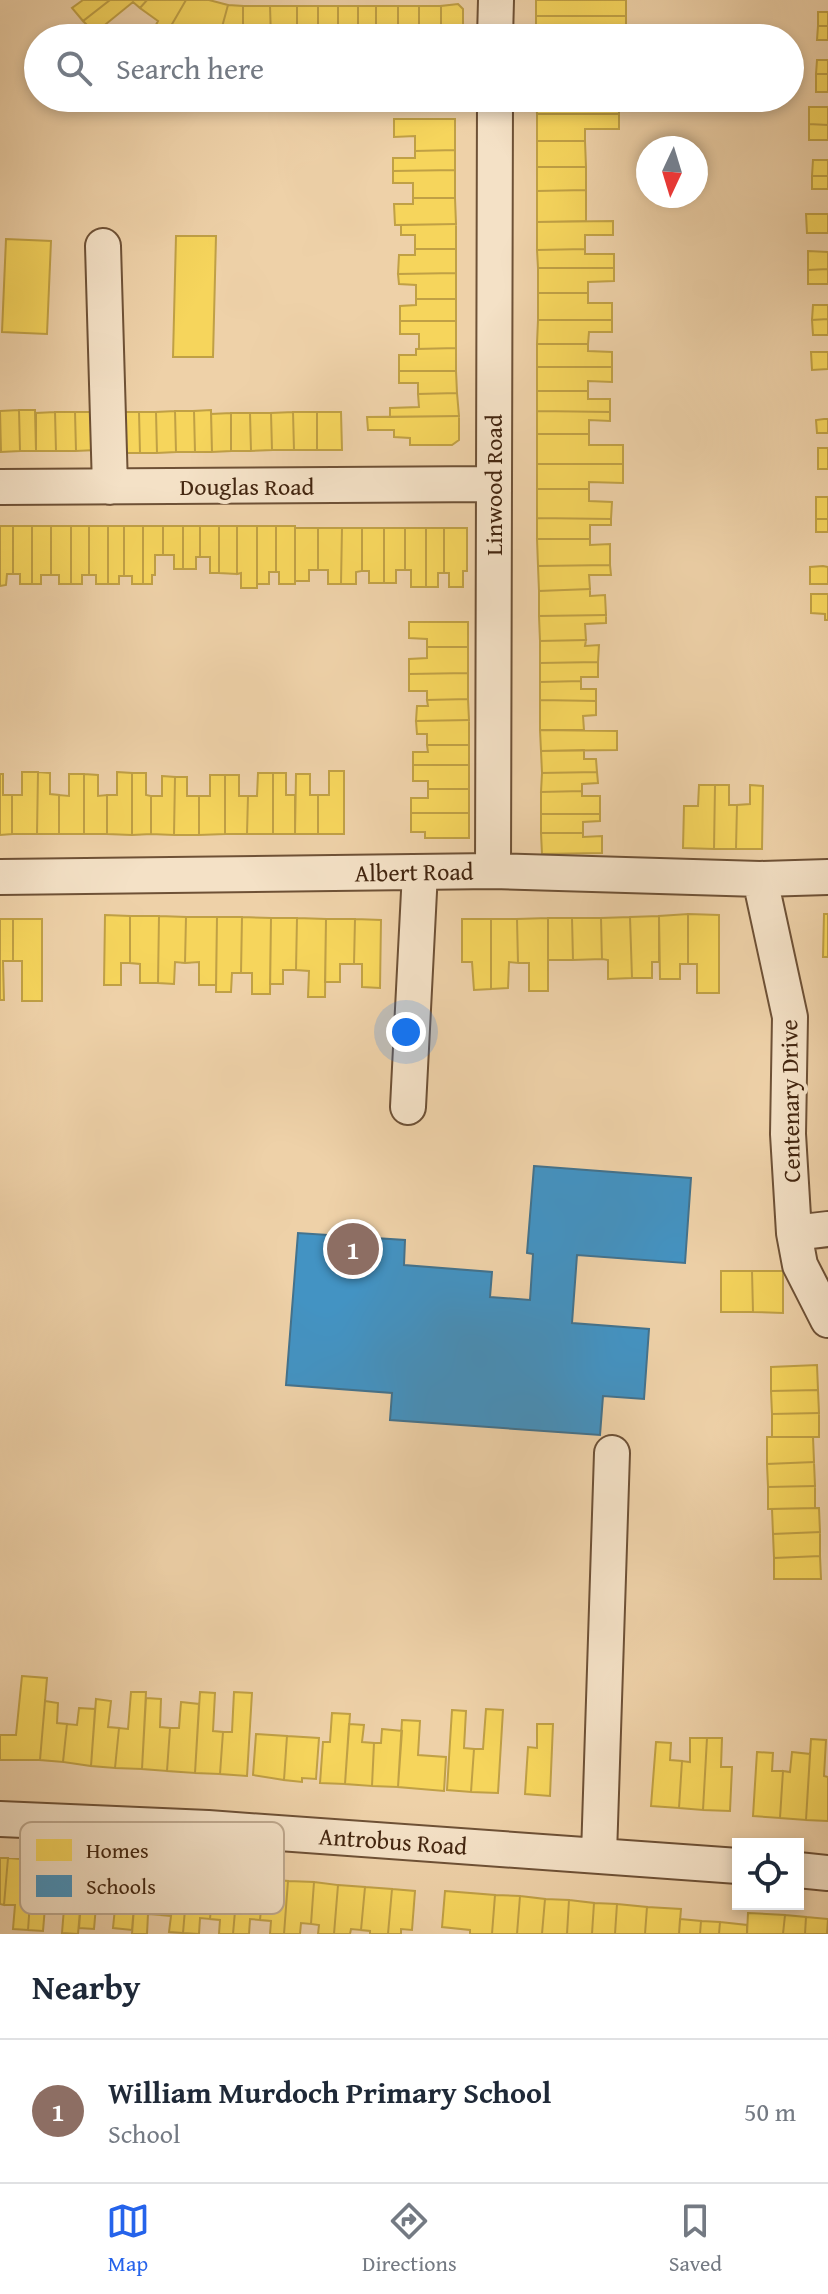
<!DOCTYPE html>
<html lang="en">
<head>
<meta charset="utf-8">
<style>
	:root { --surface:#fff; --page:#f6f6f7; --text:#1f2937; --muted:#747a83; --line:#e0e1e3; --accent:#2563eb }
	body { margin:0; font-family:"Gentium Book Plus",serif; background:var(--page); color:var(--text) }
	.controls { position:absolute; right:24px; bottom:24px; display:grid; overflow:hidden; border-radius:0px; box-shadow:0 4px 12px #0003 }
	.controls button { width:72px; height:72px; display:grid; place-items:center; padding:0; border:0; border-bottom:2px solid var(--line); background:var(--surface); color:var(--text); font:40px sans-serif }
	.compass { position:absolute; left:636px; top:136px; width:72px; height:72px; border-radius:50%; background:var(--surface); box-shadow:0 4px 12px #0003; rotate:184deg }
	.you { position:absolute; left:406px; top:1032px; width:28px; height:28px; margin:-20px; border:6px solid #fff; border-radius:50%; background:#1a73e8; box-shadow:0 0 0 12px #1a73e833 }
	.badge { display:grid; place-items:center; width:52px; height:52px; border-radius:50%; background:var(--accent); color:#fff; font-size:26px; font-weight:700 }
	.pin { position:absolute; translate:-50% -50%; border:4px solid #fff; box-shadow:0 2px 8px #0006 }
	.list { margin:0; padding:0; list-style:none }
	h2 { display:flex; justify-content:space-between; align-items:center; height:104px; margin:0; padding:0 32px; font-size:34px }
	h2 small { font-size:26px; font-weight:400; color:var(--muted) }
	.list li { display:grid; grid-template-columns:52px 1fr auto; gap:24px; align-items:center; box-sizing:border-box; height:144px; padding:0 32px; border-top:2px solid var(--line) }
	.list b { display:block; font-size:30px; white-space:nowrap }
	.list p { margin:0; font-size:26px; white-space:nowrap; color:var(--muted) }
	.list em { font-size:26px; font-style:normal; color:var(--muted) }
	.icon { flex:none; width:44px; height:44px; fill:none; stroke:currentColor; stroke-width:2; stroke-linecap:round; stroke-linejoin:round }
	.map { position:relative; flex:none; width:828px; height:1934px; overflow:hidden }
	.search { position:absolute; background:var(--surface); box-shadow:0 4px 12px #0003; left:24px; right:24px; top:24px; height:88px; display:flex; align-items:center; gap:20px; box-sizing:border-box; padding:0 28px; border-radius:44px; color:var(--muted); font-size:30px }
	.sheet { height:248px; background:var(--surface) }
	nav { display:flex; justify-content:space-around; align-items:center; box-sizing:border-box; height:112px; border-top:2px solid var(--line); background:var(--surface); font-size:22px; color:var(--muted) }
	nav a { display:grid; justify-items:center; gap:4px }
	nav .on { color:var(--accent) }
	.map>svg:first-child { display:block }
	.homes { fill:#f6d55c; stroke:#c0a045; stroke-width:2 }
	.schools { fill:#4393c3; stroke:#43728d; stroke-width:2 }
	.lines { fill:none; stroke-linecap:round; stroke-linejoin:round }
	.minor-casing { stroke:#6e5136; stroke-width:38 }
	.minor { stroke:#f4e1c6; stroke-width:34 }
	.labels { text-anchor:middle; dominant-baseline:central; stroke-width:8; stroke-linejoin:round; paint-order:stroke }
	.street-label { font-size:24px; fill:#432610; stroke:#f4e1c6 }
	.key { fill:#f4e1c6; stroke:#bfa98f; stroke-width:2 }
	.key-label { font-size:22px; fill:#432610 }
</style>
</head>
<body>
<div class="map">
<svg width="828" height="1934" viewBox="0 0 828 1934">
	<rect width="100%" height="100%" fill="#eed1a8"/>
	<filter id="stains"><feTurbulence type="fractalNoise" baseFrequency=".0025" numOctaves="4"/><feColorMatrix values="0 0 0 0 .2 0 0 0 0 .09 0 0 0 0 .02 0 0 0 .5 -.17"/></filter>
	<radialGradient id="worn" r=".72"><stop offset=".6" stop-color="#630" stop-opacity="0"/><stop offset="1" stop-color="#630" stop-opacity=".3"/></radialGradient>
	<path class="homes" d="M83,0H110L83,21L72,8Z
		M110,0H147L140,8L133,2L95,33L83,21Z
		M147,0H186L164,38H149L158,21L140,8Z
		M186,0H209L228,5L219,38H164Z
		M536,0H626V16H536Z
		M458,4L463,9V38H441V6Z
		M228,5L243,6V38H219Z
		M243,6H270L271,38H243Z
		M270,6H297V38H271Z
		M297,6H318V38H297Z
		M318,6H338V38H318Z
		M338,6H358V38H338Z
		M358,6H376V38H358Z
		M376,6H398V38H376Z
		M398,6H419V38H398Z
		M419,6H441V38H419Z
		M818,12H828V26H818Z
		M536,16H626V26H583V38H536Z
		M818,26H828V40H817Z
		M817,60H828V74H816Z
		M816,74H828V92H816Z
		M536,98H583L584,104H619V114H537Z
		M809,107H828V125L809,124Z
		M537,114H619V129H585V141H537Z
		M394,119H455V150L415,151V136L394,137Z
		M809,124L828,125V140H809Z
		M537,141H585L586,167H537Z
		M455,150V170L393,171V158H415V151Z
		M813,160H828V176H812Z
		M537,167H586V190L537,191Z
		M455,170V198H413V183H393V171Z
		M812,176H828V189H812Z
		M586,190V221L537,222V191Z
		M413,198H455L456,224L395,225L394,204H413Z
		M806,214H828V233H807Z
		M613,221V235H585V249L537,250V222Z
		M456,224V249H415V235H401V225Z
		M176,236H216L213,357H173Z
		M6,239L51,241L47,334L2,332Z
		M415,249H456V273L398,274L399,255H415Z
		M585,249V254H614V268H538L537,250Z
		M808,251L828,252V269L808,270Z
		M538,268H614V281L588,282V293H538Z
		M828,269V284H808V270Z
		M456,273V299H416V285L399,284L398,274Z
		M538,293H588V303H612V320H538Z
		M416,299H456V321H400V306L416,305Z
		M813,305H828V319L812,320Z
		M828,319V335H813L812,320Z
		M538,320H612V332H589L588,344H537Z
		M400,321H456V348L419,349V334H400Z
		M537,344H588V351L612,352V367H537Z
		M456,348V371H399V355H416V349Z
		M811,352H828V369L812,370Z
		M537,367H612V382L588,381V391H537Z
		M399,371H456L457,393L418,394V383H399Z
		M537,391H588V399H610V412L537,411Z
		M457,393L459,416L390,417V408L419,407L418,394Z
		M19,410L20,451L1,452L0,411Z
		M19,410H35L36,451H20Z
		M211,410L212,452H195L194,411Z
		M175,411L176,452L157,453L156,412Z
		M175,411H194L195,452H176Z
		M537,411L610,412V421L589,420V434H537Z
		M55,412L56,451H36V413Z
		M55,412H75L76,451H56Z
		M75,412H96V450L76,451Z
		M120,412H139L140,453H121Z
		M139,412H156L157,453H140Z
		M293,412H317V450H294Z
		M293,412L294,450H272L271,413Z
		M317,412H341L342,450H317Z
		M231,413V451L212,452L211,414Z
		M231,413H250L251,451H231Z
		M250,413H271L272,450L251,451Z
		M459,416V440L452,445H410V438L394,437V430H368L367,417Z
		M824,419H828V433H817L816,420Z
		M537,434H589V445H623V464H537Z
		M818,448H828V469H818Z
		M537,464H623V483L589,482V489H537Z
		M537,489H589V501L612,502L611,519L537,518Z
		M816,497H828V519H816Z
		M537,518L611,519V525H590V539H537Z
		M816,519H828V532H816Z
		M0,526H13V574H7L6,585L0,586Z
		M13,526H32V584H20V574H13Z
		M32,526H51V575H41V584H32Z
		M51,526H71V584H59V575H51Z
		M71,526H89V575H82V584H71Z
		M89,526H108V584H96V575H89Z
		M108,526H124V576H119V584H108Z
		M124,526H143V584H132V576H124Z
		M143,526H163V555H155V575H152V584H143Z
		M163,526H183V569H174V555H163Z
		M183,526H200V557H196V569H183Z
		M200,526H219V573H210V557H200Z
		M219,526H237V574L219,573Z
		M237,526H257V588H241V573L237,574Z
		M257,526H276V572H269V584H257Z
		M276,526H295V584H279V572H276Z
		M295,528H318V570H309V581H295Z
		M318,528H342L341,584H328V570H318Z
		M342,528H362V571L356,572V584H341Z
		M362,528H384V583H369V571H362Z
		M384,528H405V570H396V583H384Z
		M405,528H426V587H411V570H405Z
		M426,528H444V573H438V587H426Z
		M444,528H467V571H463V587H449V573H444Z
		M537,539H590V545L610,544V565L538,566Z
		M610,565L611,575H589L590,589L539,591L538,566Z
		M823,566L828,567V584H810V567Z
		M590,589V596L605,595L606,615L539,616V591Z
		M811,594H828V620H825V614L811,613Z
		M606,615V623L585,624L586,640L540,641L539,616Z
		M409,622H468V647H427V639L409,638Z
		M586,640L585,646L599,645L598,662L540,663V641Z
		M427,647H468V673L409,674V659L427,658Z
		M598,662V677H581V681L540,682V663Z
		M468,673V699L427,700V691H409V674Z
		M581,681V689H596V701L540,700V682Z
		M468,699L469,720L416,721L417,706H428L427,700Z
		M540,700L596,701V715L583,716L584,730H540Z
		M469,720V745H427V734H417L416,721Z
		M540,730L617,731V750L541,751Z
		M427,745H469V765H413V752H428Z
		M584,750V759H596L597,772L542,773L541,751Z
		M413,765H469V789H428V781H413Z
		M329,771H344V834H318V795H329Z
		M22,772H38L37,834H12V795H22Z
		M38,772L50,773V794L59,795V834H37Z
		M117,772L132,773V835L107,834V795H117Z
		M597,772L598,783L582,784V791L541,792L542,773Z
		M132,773H146V795L151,796V834L132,835Z
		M258,773H273V834H247L248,796H257Z
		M273,773H286V795H295V834H273Z
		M0,774H3V795H12V834L0,835Z
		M69,774H84V834H59V795L69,796Z
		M84,774L98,775V796L107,795V834H84Z
		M296,774H310V795H318V834H295Z
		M210,775H225V834L199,835V796H210Z
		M225,775H239V796H248L247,834H225Z
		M162,776L175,777L174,835L151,834V796H162Z
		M175,777H187V796H199V835H174Z
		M699,785H715L714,849L683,848L684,806H698Z
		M715,785H729V805H737L736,849H714Z
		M750,785L763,786L762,849H736L737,805L750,804Z
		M428,789H469V813H411V798H428Z
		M582,791V796H600V814H541V792Z
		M411,813H469V838H425V832H411Z
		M541,814H600V821L583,822V833H541Z
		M541,833H583V837L602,836V853L542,854Z
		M688,914L719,915V993H697V964H688Z
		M688,914V964H680V979H660L659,916Z
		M824,914H828V957H823Z
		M105,915L130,916V963H121V985H104Z
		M130,916H159L158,983H140V964L130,963Z
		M159,916L186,917L185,963L175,962L174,984L158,983Z
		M659,916V962H652V978H632L630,917Z
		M186,917H217L216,985H199V962L185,963Z
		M217,917H242L241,973H232L231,992H216Z
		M242,917L271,918L270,994H252V973H241Z
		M630,917L632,978L608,979V960L602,959L601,918Z
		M271,918H297L296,970H283V984H270Z
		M297,918L326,919L325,997H308L309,971L296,970Z
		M548,918H572L573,960H548Z
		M548,918V991H529V963H518L517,919Z
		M572,918H601L602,959L573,960Z
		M0,919H13V961H3L4,1000H0Z
		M13,919H42V1001H22V961H13Z
		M326,919H355L354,964H340V982H325Z
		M355,919L381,920L380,988L362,987V964H354Z
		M462,919H491V989L474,990L472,962H462Z
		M491,919H517L518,963L509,962L508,988L491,989Z
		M721,1271H752L753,1312H721Z
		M752,1271H783V1313L753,1312Z
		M817,1365L818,1390L771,1391V1367Z
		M818,1390L819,1413L772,1414L771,1391Z
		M819,1413V1437H772V1414Z
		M767,1437H813L814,1462L767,1464Z
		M814,1462L815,1486L768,1487L767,1464Z
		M815,1486V1508L768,1509V1487Z
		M819,1508L820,1532L773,1534L772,1509Z
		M820,1532V1556L774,1558L773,1534Z
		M820,1556L821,1579H774V1558Z
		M22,1676L47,1678L40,1760H0V1735H16Z
		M131,1692H146L142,1769L115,1768L119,1728L128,1729Z
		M200,1692L215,1693L213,1731L223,1732L220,1774L195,1773Z
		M234,1692L252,1693L247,1776L220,1774L223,1732H232Z
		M146,1698L161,1699L160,1727L170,1728L167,1771L142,1769Z
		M96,1699L111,1701L108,1727L119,1728L115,1768L91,1766Z
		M45,1701L58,1703L57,1723L67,1724L63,1762L40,1760Z
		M181,1702L199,1704L195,1773L167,1771L170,1728H179Z
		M79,1708L95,1709L91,1766L63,1762L67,1724L77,1725Z
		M486,1709L503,1710L498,1793L471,1792L474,1749H483Z
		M452,1710L466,1711L464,1748L474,1749L471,1792L447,1790Z
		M332,1713L350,1714L345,1784L320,1783L323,1742H330Z
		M402,1720L420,1721L418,1755L446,1757L444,1791L398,1787Z
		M349,1724L364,1725L362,1742L374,1743L372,1786L345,1784Z
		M537,1724H553L550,1796L525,1794L528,1747L537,1748Z
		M382,1729L402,1731L398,1787L372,1786L374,1743H381Z
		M256,1734L287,1736L284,1780L253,1775Z
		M287,1736L319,1738L316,1779L302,1778V1782L284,1780Z
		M690,1738H707L703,1810L679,1808L682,1761L690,1762Z
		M707,1738H722L721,1767H732L730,1811L703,1810Z
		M811,1739L826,1740L824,1776L828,1777V1821L806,1820Z
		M656,1742L671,1743L670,1760L682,1761L679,1808L651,1806Z
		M757,1752L773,1753L772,1771H783L780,1818L753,1816Z
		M792,1752L810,1754L806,1820L780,1818L783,1771L790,1772Z
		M0,1858H8L4,1905L0,1904Z
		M8,1858L33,1860L28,1930L13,1929L15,1905H4Z
		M33,1860L59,1862L55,1908L45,1907L43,1931L28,1930Z
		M59,1862L84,1864L78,1934L62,1933L64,1908H55Z
		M84,1864L108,1866L105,1907L96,1906L94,1929L79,1928Z
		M108,1866L137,1868L132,1930L113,1928L115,1908L105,1907Z
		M137,1868L165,1871L161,1915L148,1914L147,1934H132Z
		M165,1871L188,1873L183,1933L169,1932L171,1916L161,1915Z
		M188,1873L214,1875L210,1919L200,1918L199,1934L183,1933Z
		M214,1875L238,1877L233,1934H219L220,1920L210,1919Z
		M238,1877L264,1879L260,1920L250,1919L249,1934H233Z
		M264,1879L288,1881L284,1934H270L271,1921L260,1920Z
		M288,1881L314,1882L311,1924L301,1923L300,1934H284Z
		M314,1882L338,1885L334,1934H318L319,1925L311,1924Z
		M338,1885L365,1887L361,1930L351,1929L350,1934H334Z
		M365,1887L392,1889L388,1934H370V1931L361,1930Z
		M392,1889L415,1891L412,1930L401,1929V1934H388Z
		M445,1891L495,1895L492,1934H470V1930L442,1927Z
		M495,1895L520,1896L517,1934H492Z
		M520,1896L545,1899L542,1934H517Z
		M545,1899L569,1900L567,1934H542Z
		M569,1900L594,1903L592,1934H567Z
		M594,1903L617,1904L615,1934H592Z
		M617,1904L647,1907L645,1934H615Z
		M647,1907L681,1909L679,1934H645Z
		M748,1913L785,1915L783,1934H747Z
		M785,1915L806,1917L805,1934H783Z
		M806,1917L828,1919L827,1934H805Z
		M680,1919L701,1921L700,1934H679Z
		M701,1921L720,1922L719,1934H700Z
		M720,1922L747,1925V1934H719Z"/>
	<path class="schools" d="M534,1166L691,1178L685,1263L577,1255L572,1323L649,1329L644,1399L603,1396L600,1435L390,1420L392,1393L286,1385L298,1233L405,1240L404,1265L492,1272L490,1297L530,1300L533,1254L527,1253Z"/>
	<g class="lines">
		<defs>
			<path id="minor" d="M495,38L496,0
				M103,246L110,487
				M0,487L493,484
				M493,871L495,98
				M0,877L493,871L760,879L828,877
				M760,879L790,1017L788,1134L794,1233L800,1265L828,1320
				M408,1107L420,872
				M794,1233L828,1229
				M0,1819L208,1828L738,1866
				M599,1855L612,1453
				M798,1870L828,1873"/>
		</defs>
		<use href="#minor" class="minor-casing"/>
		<use href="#minor" class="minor"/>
	</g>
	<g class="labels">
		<g class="street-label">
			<text transform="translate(493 485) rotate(-90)">Linwood Road</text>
			<text x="247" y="486">Douglas Road</text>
			<text transform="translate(414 872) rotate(-1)">Albert Road</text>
			<text transform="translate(790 1101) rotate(-91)">Centenary Drive</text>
			<text transform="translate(393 1841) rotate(4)">Antrobus Road</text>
		</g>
	</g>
	<rect x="20" y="1822" width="264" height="92" rx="12" class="key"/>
	<rect x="36" y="1839" width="36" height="22" fill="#f6d55c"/>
	<rect x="36" y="1875" width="36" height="22" fill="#4393c3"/>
	<g class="key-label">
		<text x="86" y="1858">Homes</text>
		<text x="86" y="1894">Schools</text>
	</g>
	<rect width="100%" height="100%" filter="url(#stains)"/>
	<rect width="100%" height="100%" fill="url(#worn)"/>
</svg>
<div class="controls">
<button><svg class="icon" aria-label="locate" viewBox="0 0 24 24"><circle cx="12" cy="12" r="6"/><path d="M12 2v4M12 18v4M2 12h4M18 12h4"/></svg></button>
</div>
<svg class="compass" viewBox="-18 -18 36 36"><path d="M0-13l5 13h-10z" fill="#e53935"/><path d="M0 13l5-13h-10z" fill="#747a83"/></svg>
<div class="you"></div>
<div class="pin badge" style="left:353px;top:1249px;background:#8d6e63">1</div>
<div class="search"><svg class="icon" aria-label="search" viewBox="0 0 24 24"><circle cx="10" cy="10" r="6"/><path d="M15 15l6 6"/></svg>Search here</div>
</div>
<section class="sheet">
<h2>Nearby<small></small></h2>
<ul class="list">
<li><span class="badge" style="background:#8d6e63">1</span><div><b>William Murdoch Primary School</b><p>School</p></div><em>50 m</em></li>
</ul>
</section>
<nav>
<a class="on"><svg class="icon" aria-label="map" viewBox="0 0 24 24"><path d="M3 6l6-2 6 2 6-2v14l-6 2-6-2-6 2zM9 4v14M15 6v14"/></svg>Map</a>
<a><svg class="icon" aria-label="directions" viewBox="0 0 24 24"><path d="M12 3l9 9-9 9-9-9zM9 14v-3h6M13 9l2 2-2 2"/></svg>Directions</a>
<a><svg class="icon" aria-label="saved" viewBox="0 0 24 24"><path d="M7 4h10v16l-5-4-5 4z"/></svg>Saved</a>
</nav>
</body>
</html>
